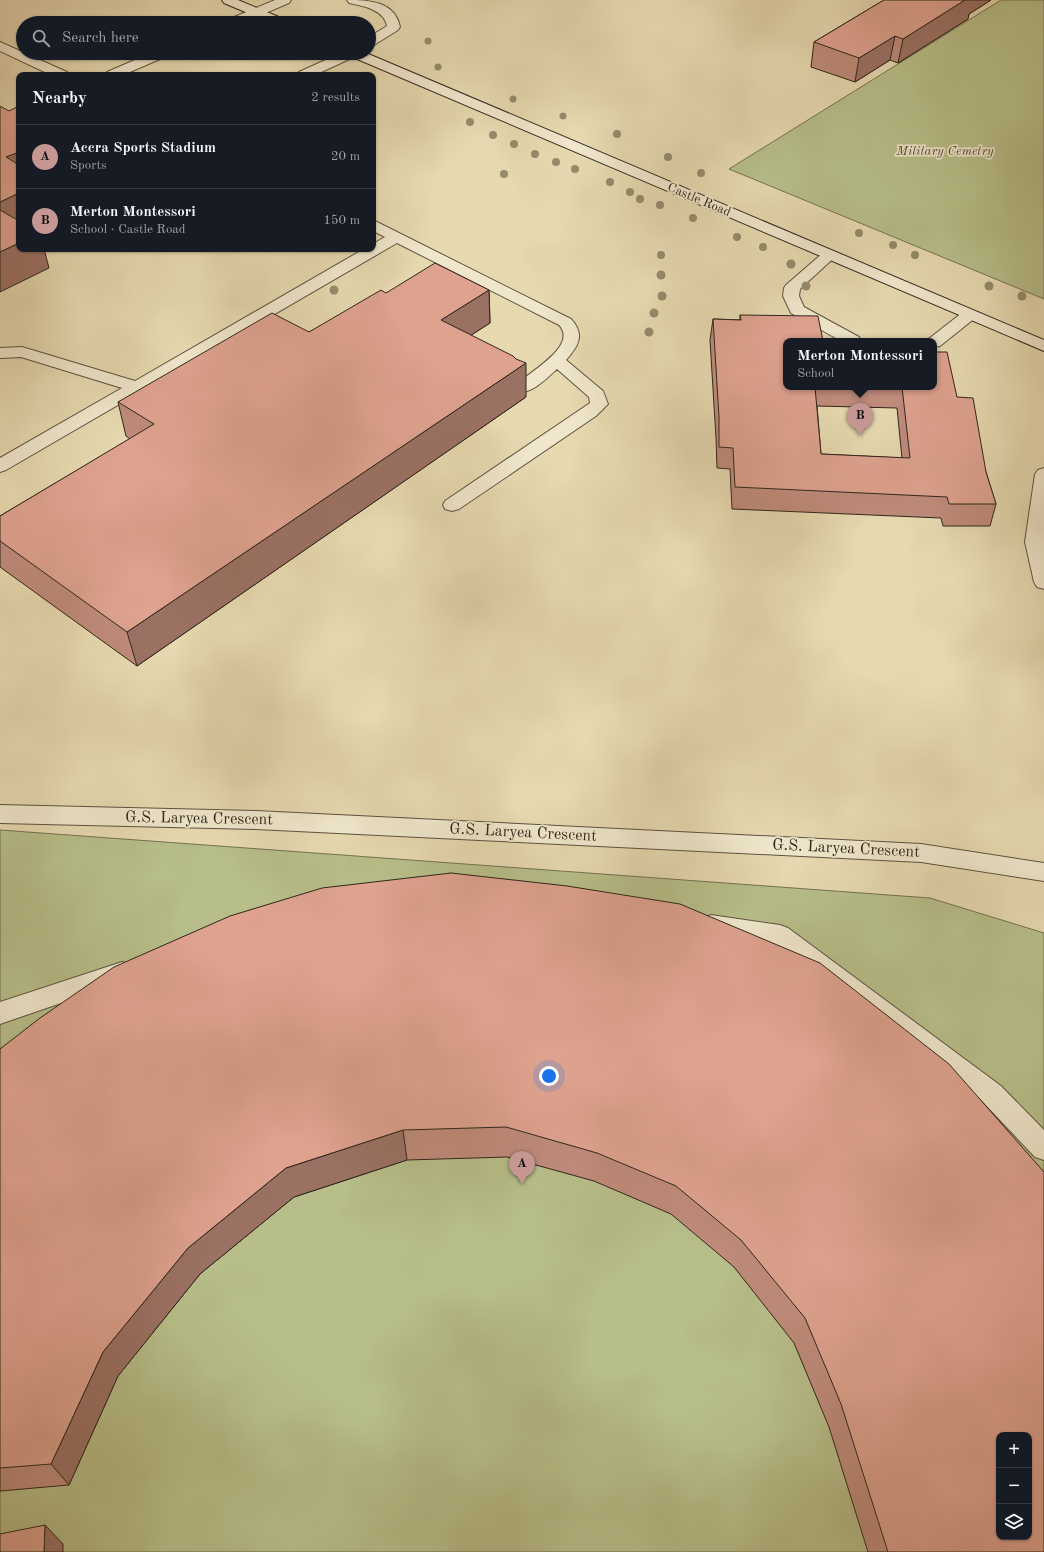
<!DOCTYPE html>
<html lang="en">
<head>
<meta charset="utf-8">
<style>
	:root { --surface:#171b24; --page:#20242c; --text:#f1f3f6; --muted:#9ea1a6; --line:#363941; --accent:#c59692 }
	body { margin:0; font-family:"Old Standard TT",serif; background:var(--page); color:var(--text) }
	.controls { position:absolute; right:12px; bottom:12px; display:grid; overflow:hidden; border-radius:8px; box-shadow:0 1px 3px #0004 }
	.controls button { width:36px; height:36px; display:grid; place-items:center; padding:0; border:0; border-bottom:1px solid var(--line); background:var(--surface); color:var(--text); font:20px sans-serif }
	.you { position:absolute; left:549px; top:1076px; width:14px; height:14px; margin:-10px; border:3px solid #fff; border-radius:50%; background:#1a73e8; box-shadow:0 0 0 6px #1a73e833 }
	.badge { display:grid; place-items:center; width:26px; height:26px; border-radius:50%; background:var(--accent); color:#111; font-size:13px; font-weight:700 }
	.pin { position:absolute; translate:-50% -33px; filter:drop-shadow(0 1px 2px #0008) }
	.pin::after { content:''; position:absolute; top:21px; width:14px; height:12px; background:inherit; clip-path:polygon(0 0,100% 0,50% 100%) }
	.popup { position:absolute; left:783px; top:338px; width:154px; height:52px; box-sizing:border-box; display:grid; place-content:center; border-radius:8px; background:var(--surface); filter:drop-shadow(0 1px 3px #0005); font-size:13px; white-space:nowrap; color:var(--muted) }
	.popup b { font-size:15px; color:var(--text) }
	.popup::after { content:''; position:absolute; left:50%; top:100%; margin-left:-8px; border:8px solid transparent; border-top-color:var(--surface) }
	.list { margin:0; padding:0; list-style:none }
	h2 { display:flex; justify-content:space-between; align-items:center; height:52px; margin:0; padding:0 16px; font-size:17px }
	h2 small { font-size:13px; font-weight:400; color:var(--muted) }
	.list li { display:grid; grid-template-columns:26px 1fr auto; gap:12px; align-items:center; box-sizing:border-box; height:64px; padding:0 16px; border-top:1px solid var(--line) }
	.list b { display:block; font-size:15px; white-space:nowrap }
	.list p { margin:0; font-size:13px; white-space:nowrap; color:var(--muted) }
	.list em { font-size:13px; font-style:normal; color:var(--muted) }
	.icon { flex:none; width:22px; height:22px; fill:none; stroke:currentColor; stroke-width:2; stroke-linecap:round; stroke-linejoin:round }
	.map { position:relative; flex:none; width:1044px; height:1552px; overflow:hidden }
	.search { position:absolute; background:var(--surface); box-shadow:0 1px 3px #0004; left:16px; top:16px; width:360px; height:44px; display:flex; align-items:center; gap:10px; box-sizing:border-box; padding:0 14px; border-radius:22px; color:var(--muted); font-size:15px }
	.panel { position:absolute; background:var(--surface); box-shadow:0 1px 3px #0004; left:16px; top:72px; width:360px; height:180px; border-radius:8px }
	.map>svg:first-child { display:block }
	.green { fill:#b7be89; stroke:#737252; fill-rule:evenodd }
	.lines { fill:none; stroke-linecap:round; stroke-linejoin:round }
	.lane-casing { stroke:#5d5240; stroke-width:2 }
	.secondary-casing { stroke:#2f261b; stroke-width:2 }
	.lane { fill:#efe6cb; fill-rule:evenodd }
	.secondary { fill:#efe6cb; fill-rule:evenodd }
	.tree { fill:#948b6c }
	.wall { fill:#bf8b7b; stroke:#2f261b; fill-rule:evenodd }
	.shaded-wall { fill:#9b7164; stroke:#2f261b }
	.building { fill:#dea28f; stroke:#2f261b; fill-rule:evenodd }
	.labels { text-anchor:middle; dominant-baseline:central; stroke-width:3.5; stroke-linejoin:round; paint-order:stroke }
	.far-park-label { font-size:13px; font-style:italic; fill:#514c36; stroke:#efe6cb }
	.far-street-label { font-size:13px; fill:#2f261b; stroke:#efe6cb }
	.street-label { font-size:16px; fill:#2f261b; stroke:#efe6cb }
</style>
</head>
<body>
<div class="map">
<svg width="1044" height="1552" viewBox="0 0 1044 1552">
	<rect width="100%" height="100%" fill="#e6d8af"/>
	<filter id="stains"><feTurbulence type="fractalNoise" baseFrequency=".005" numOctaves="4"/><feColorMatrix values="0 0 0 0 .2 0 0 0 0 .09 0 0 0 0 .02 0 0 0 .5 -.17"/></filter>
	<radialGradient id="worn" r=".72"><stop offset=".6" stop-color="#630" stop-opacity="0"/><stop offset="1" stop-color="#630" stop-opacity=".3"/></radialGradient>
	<path class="green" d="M1001,0H1044V299L729,169Z
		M0,830L930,898L1044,933V1552H0ZM999,1435H1029V1537H999Z"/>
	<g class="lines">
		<defs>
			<path id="lane" d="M275,0H291L289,3L242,23H225L227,20Z
				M347,0C368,0 395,1 400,27L398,30L374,45L369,46V37L387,26C384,9 362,6 349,3Z
				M0,42L67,72L69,75H51L0,51Z
				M151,53H168L167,56L123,75H105L107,72Z
				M341,53H357L356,56L315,75H297L299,72Z
				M373,220L571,319C585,334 579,346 566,360L603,391L608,404L596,416L459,509L452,511L445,509L443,505L445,501L590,403L589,397L557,369C546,379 531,395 516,392L513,388C523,375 580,347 559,325L397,243L6,470L0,472V458L122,388L21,357L0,358V348L22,347L135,381L364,249H373V244L385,237L373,231Z
				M829,250L834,252L837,255L800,289L799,296L804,307L859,337L861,341H841L791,313L783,296L784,288L786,285L824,252Z
				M969,310L975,312L977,315L975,318L940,346L934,347V341H926L963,312Z
				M1044,468V589L1037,587L1034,582L1025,542L1035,474L1038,470Z
				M0,805L256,811L921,844L1044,863V881L921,862L256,829L0,823Z
				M711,915L780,925L788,928L1001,1086L1044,1130V1160L1035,1157L983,1102L774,944L711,935L703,932L699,925L703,918Z
				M122,962L131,965L134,972L131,979L0,1024V1002Z"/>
			<path id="secondary" d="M222,0H238L286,20L288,23H271L224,3Z
				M349,53H366L1044,340V351L350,56Z"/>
		</defs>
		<use href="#lane" class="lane-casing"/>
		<use href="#secondary" class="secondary-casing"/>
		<use href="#lane" class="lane"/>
		<use href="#secondary" class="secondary"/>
	</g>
	<g class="tree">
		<circle cx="428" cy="41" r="3.5"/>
		<circle cx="438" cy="67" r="3.5"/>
		<circle cx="513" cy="99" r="3.5"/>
		<circle cx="563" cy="116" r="3.5"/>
		<circle cx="470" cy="122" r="4"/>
		<circle cx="617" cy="134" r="4"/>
		<circle cx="493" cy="135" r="4"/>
		<circle cx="514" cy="144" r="4"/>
		<circle cx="535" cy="154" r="4"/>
		<circle cx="668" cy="157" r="4"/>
		<circle cx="556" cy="162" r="4"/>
		<circle cx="575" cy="169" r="4"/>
		<circle cx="701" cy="173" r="4"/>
		<circle cx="504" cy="174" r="4"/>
		<circle cx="610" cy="182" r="4"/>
		<circle cx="630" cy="192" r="4"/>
		<circle cx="640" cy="199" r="4"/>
		<circle cx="660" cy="205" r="4"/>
		<circle cx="693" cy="218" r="4"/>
		<circle cx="859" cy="233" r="4"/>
		<circle cx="737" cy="237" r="4"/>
		<circle cx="893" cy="245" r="4"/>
		<circle cx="763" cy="247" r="4"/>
		<circle cx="661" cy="255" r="4"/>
		<circle cx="915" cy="255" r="4"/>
		<circle cx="791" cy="264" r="4.5"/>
		<circle cx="661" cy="275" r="4.5"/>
		<circle cx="806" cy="286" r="4.5"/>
		<circle cx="989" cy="286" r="4.5"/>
		<circle cx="334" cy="290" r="4.5"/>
		<circle cx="662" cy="296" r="4.5"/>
		<circle cx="1022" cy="296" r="4.5"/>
		<circle cx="654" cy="313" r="4.5"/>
		<circle cx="649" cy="332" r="4.5"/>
	</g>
	<path class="wall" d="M884,0H991L969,14L968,19L898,63L890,60L855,82L811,67L814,42Z
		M489,290L490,323L471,335L526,397L137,666L0,567V516L130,439L126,436L118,402L309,332L386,293Z
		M740,315L786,387H934L957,397L986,472L996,504L990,526H943L941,518L732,509L730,469L717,468L716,438L710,340L713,319L740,320ZM817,406L897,408L902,458L821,454Z
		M451,873L1044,1552H868L829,1427L794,1343L734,1267L671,1214L594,1181L507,1157L407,1160L294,1197L200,1274L118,1376L69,1485L0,1491V1049Z"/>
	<path class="shaded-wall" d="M965,0H991L969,14L968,19L898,63L903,39Z
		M895,36L890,60L855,82L859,58Z
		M19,152V189L6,157Z
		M19,193V231L0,233V202Z
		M19,243V249H44L49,268L0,292V252Z
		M489,290L490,323L442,354L441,320Z
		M526,363V397L137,666L127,632Z
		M403,1130L407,1160L294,1197L200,1274L118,1376L69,1485L51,1464L103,1352L188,1248L286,1168Z
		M45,1525L63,1544V1552H44Z"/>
	<path class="building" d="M884,0H965L903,39L895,36L859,58L814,42Z
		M0,106L9,111L19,106V152L6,157L19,165V193L0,202Z
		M0,210L19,221V243L0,252Z
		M435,263L489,290L441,320L513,356L516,359L526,363L127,632L0,541V516L154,424L118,402L272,313L309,332L381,290L386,293Z
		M740,315L818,316L823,341H786V387H815L821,454L910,458L902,387H934V352H947L957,397L973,398L986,472L996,504H949L947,497L735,487L733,448L719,447V417L713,319L741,320Z
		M451,873L567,886L680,904L820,963L949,1064L1044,1172V1552H888L841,1404L805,1318L741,1240L676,1186L597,1153L506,1127L403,1130L286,1168L188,1248L103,1352L51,1464L0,1468V1049L40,1018L114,967L230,916L322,888ZM999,1435H1029V1537H999Z
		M45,1525L44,1552H0V1534Z"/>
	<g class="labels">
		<g class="far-park-label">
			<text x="945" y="151">Military Cemetry</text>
		</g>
		<g class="far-street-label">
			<text transform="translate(699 200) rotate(23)">Castle Road</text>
		</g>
		<g class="street-label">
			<text transform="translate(199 819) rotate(1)">G.S. Laryea Crescent</text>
			<text transform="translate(523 833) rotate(3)">G.S. Laryea Crescent</text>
			<text transform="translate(846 849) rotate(3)">G.S. Laryea Crescent</text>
		</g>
	</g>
	<rect width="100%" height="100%" filter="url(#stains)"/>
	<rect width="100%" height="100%" fill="url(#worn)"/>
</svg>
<div class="controls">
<button>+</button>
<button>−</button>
<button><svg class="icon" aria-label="layers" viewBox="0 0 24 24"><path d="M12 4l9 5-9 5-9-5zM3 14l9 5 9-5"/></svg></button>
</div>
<div class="you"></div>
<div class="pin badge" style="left:522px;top:1184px">A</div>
<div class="pin badge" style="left:860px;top:436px">B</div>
<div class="popup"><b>Merton Montessori</b>School</div>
<div class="search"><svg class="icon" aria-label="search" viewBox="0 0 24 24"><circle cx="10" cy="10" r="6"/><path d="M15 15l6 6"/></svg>Search here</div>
<section class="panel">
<h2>Nearby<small>2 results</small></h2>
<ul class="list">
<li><span class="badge">A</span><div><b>Accra Sports Stadium</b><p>Sports</p></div><em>20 m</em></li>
<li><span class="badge">B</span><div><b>Merton Montessori</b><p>School · Castle Road</p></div><em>150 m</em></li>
</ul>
</section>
</div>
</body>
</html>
